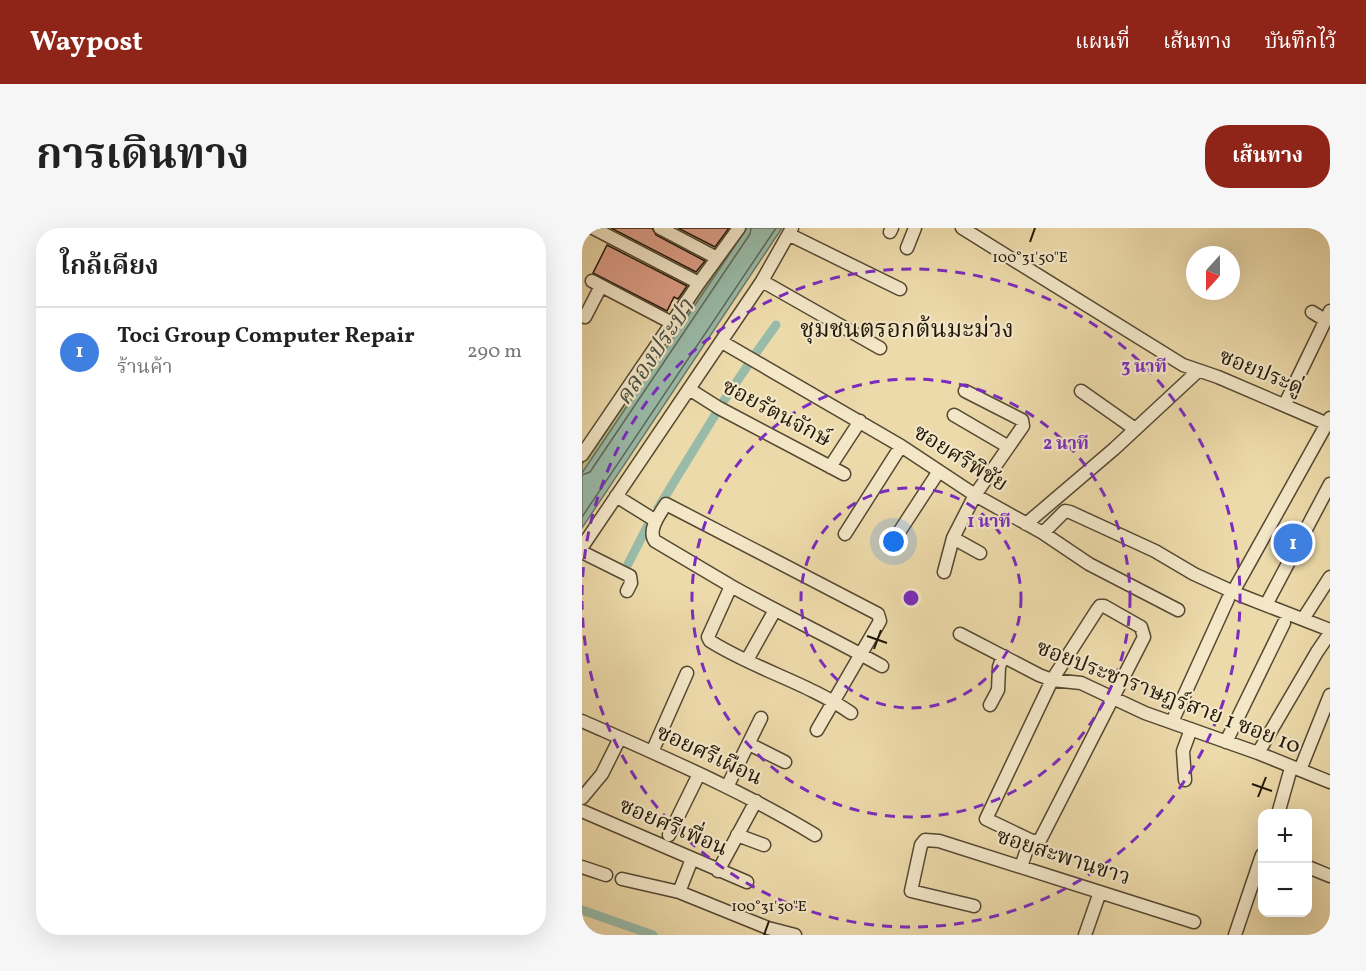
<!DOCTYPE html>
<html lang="th">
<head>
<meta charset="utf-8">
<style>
	:root { --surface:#fff; --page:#f6f6f6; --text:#222; --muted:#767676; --line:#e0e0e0; --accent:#8f2418 }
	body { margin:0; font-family:Vollkorn,"Noto Serif Thai",serif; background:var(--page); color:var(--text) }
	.controls { position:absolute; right:18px; bottom:18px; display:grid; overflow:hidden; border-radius:12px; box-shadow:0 6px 24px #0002 }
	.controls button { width:54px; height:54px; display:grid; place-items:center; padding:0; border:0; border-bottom:2px solid var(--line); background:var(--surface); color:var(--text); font:30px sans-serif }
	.compass { position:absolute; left:604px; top:18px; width:54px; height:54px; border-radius:50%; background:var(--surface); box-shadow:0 6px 24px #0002; rotate:201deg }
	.you { position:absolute; left:312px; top:314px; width:21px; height:21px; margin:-15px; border:4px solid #fff; border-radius:50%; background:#1a73e8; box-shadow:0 0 0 9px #1a73e833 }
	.badge { display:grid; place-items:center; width:39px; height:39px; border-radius:50%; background:var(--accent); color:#fff; font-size:20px; font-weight:700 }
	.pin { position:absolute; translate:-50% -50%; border:3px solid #fff; box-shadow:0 2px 6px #0006 }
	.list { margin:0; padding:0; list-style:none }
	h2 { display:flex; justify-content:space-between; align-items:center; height:78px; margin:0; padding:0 24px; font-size:26px }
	h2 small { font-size:20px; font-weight:400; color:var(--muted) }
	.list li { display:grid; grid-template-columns:39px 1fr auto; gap:18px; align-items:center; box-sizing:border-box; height:90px; padding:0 24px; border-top:2px solid var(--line) }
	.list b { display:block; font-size:22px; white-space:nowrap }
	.list p { margin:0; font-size:20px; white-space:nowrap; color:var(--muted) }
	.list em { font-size:20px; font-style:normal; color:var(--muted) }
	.map { position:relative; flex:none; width:748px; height:707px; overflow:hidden; border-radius:24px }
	header { display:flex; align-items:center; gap:36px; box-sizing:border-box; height:84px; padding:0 30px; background:var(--accent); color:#fff }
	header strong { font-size:28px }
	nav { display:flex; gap:33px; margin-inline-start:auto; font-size:21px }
	.intro { display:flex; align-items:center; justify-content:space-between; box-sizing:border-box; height:144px; padding:0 36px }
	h1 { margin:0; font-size:42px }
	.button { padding:15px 27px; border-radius:24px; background:var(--accent); color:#fff; font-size:21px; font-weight:700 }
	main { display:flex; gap:36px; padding:0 36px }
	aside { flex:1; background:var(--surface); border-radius:24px; box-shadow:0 6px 24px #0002 }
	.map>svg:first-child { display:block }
	.green { fill:#babf87; stroke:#6e6b48; stroke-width:1.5 }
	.water { fill:#99bba9; stroke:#697969; stroke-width:1.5 }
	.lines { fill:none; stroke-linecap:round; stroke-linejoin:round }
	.shore { stroke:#5d695a; stroke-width:1.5 }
	.canal { stroke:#99bba9; stroke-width:9 }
	.building { fill:#de9f89; stroke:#21170a; stroke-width:1.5 }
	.minor-casing { stroke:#544832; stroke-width:15 }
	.minor { stroke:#f3e7c8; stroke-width:12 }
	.ticks { fill:none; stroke:#21170a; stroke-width:2 }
	.ring { fill:none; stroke:#7b2cbf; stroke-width:3; stroke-dasharray:10 8 }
	.labels { text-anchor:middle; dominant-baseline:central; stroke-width:4.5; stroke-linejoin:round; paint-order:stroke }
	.street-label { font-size:22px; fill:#21170a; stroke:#f3e7c8 }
	.neighbourhood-label { font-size:24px; fill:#21170a; stroke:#f3e7c8 }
	.water-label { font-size:24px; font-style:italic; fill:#4b5042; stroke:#f3e7c8 }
	.ticks-label { font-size:15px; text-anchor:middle; fill:#21170a; stroke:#f3e7c8; stroke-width:4.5; stroke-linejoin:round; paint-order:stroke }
	.centre { fill:#7b2cbf; stroke:#f3e7c8; stroke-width:3 }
	.ring-label { font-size:18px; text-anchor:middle; font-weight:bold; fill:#7b2cbf; stroke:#f3e7c8; stroke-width:4.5; stroke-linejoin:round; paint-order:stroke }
</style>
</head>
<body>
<header>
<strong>Waypost</strong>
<nav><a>แผนที่</a><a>เส้นทาง</a><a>บันทึกไว้</a></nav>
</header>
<div class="intro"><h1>การเดินทาง</h1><a class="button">เส้นทาง</a></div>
<main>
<aside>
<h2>ใกล้เคียง<small></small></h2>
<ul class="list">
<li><span class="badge" style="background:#3f7fe0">1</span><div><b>Toci Group Computer Repair</b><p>ร้านค้า</p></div><em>290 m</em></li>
</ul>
</aside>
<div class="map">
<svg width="748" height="707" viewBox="0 0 748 707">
	<rect width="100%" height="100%" fill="#eddaaa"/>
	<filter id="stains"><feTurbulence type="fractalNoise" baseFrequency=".00333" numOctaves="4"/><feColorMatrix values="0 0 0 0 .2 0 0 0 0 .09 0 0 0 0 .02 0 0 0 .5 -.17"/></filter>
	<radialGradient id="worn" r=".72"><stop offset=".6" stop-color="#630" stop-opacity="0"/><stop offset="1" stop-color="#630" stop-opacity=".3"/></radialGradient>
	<path class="green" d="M159,0H165L0,245V236Z"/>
	<path class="water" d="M165,0H200L0,300V245Z"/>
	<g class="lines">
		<path class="shore" d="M0,247L8,244L168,6L169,0
			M0,289L194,0"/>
		<path class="canal" d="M174,125L194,97
			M141,174L166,137
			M76,280L133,187
			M46,336L66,297
			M0,682L71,707"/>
	</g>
	<path class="building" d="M29,0H70L74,7L123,33L114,44Z
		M96,0H147L133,19Z
		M25,17L105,58L96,71L92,69L85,83L11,45Z"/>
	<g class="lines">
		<defs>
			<path id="minor" d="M11,0L117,55
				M78,0L135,30
				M380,0L601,137L636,149L748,197
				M308,4L310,0
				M208,7L318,61
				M325,20L333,0
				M10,53L90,95
				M180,53L298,120
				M730,84L743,92
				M3,89L19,58
				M140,114L319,218L393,267L461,305L507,336L596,382
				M107,161L137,180L262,246
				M499,163L553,201
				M703,176L748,83
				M372,187L425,218
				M0,227L117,55L157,0
				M248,239L278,193
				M34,268L74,293
				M444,296L532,221L616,143
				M461,305L483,283L488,284L573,323L612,346L658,367L748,402
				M263,306L319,218
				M371,310L398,325
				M310,315L357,243
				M0,319L180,53L210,0
				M0,324L48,348L49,355L45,363
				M362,344L371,310L393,267L441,198L440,192L383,163
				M149,358L126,409L128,413C172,441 226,455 269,485
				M651,364L748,190
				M684,377L748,256
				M721,391L748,349
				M378,406L457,447L470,452L499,455L563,485L676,525L748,554
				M165,432L193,382
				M408,477L416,462L417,439L421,428
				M0,493C79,528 159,562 233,607
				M590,494L646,371
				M235,502L298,393L296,386L84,276C78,286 65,302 73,313C98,328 124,343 149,358C199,386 250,410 300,438
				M644,514L702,395
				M167,516L203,534
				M70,524L105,445
				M676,525L735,424L748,405
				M718,542L748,467
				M603,552L601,523L609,501
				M145,559L179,490
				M0,570L20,546L38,510
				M0,583L165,654
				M696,586L709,540
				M87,607L117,546
				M155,607L182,617
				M0,639L24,647
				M439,639L448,612L457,614L562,409L559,399L522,378H518L515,382L470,452L404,591L448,612
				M726,639L748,648
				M136,643L174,573
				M40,651L97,664L186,700L213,707
				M97,664L108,636
				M392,678L329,663L339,617L343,612L357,613L612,694
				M503,707L518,664
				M653,707L680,627"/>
		</defs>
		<use href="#minor" class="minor-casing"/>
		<use href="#minor" class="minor"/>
	</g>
	<path class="ticks" d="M448,14L453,0M285,408L305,415M292,421L299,402M670,556L690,563M676,569L684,549M182,707L187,693"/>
	<g class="ring">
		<circle cx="329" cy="370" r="110"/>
		<circle cx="329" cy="370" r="219"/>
		<path d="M0 367A329 329 0 1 1 0 373"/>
	</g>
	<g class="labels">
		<g class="street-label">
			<text transform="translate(679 145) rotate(22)">ซอยประดู่</text>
			<text transform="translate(194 186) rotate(28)">ซอยรัตนจักษ์</text>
			<text transform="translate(378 231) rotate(32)">ซอยศรีพิชัย</text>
			<text transform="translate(586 470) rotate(21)">ซอยประชาราษฎร์สาย 1 ซอย 10</text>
			<text transform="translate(127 528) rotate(25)">ซอยศรีเผือน</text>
			<text transform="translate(91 600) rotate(23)">ซอยศรีเพื่อน</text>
			<text transform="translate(481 630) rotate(18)">ซอยสะพานขาว</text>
		</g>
		<g class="neighbourhood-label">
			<text x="325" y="103">ชุมชนตรอกต้นมะม่วง</text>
		</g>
		<g class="water-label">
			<text transform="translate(74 125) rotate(-56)">คลองประปา</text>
		</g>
	</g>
	<g class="ticks-label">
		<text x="448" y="34">100°31'50"E</text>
		<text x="187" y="683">100°31'50"E</text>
	</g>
	<circle cx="329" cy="370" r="9" class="centre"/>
	<g class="ring-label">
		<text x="562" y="144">3 นาที</text>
		<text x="484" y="221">2 นาที</text>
		<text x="407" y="299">1 นาที</text>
	</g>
	<rect width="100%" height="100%" filter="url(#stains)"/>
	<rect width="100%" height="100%" fill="url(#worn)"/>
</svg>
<div class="controls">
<button>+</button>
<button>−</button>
</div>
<svg class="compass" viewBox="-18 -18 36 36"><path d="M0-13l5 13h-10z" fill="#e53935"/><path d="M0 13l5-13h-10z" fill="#767676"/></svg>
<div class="you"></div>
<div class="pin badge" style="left:711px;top:315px;background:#3f7fe0">1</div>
</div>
</main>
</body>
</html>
